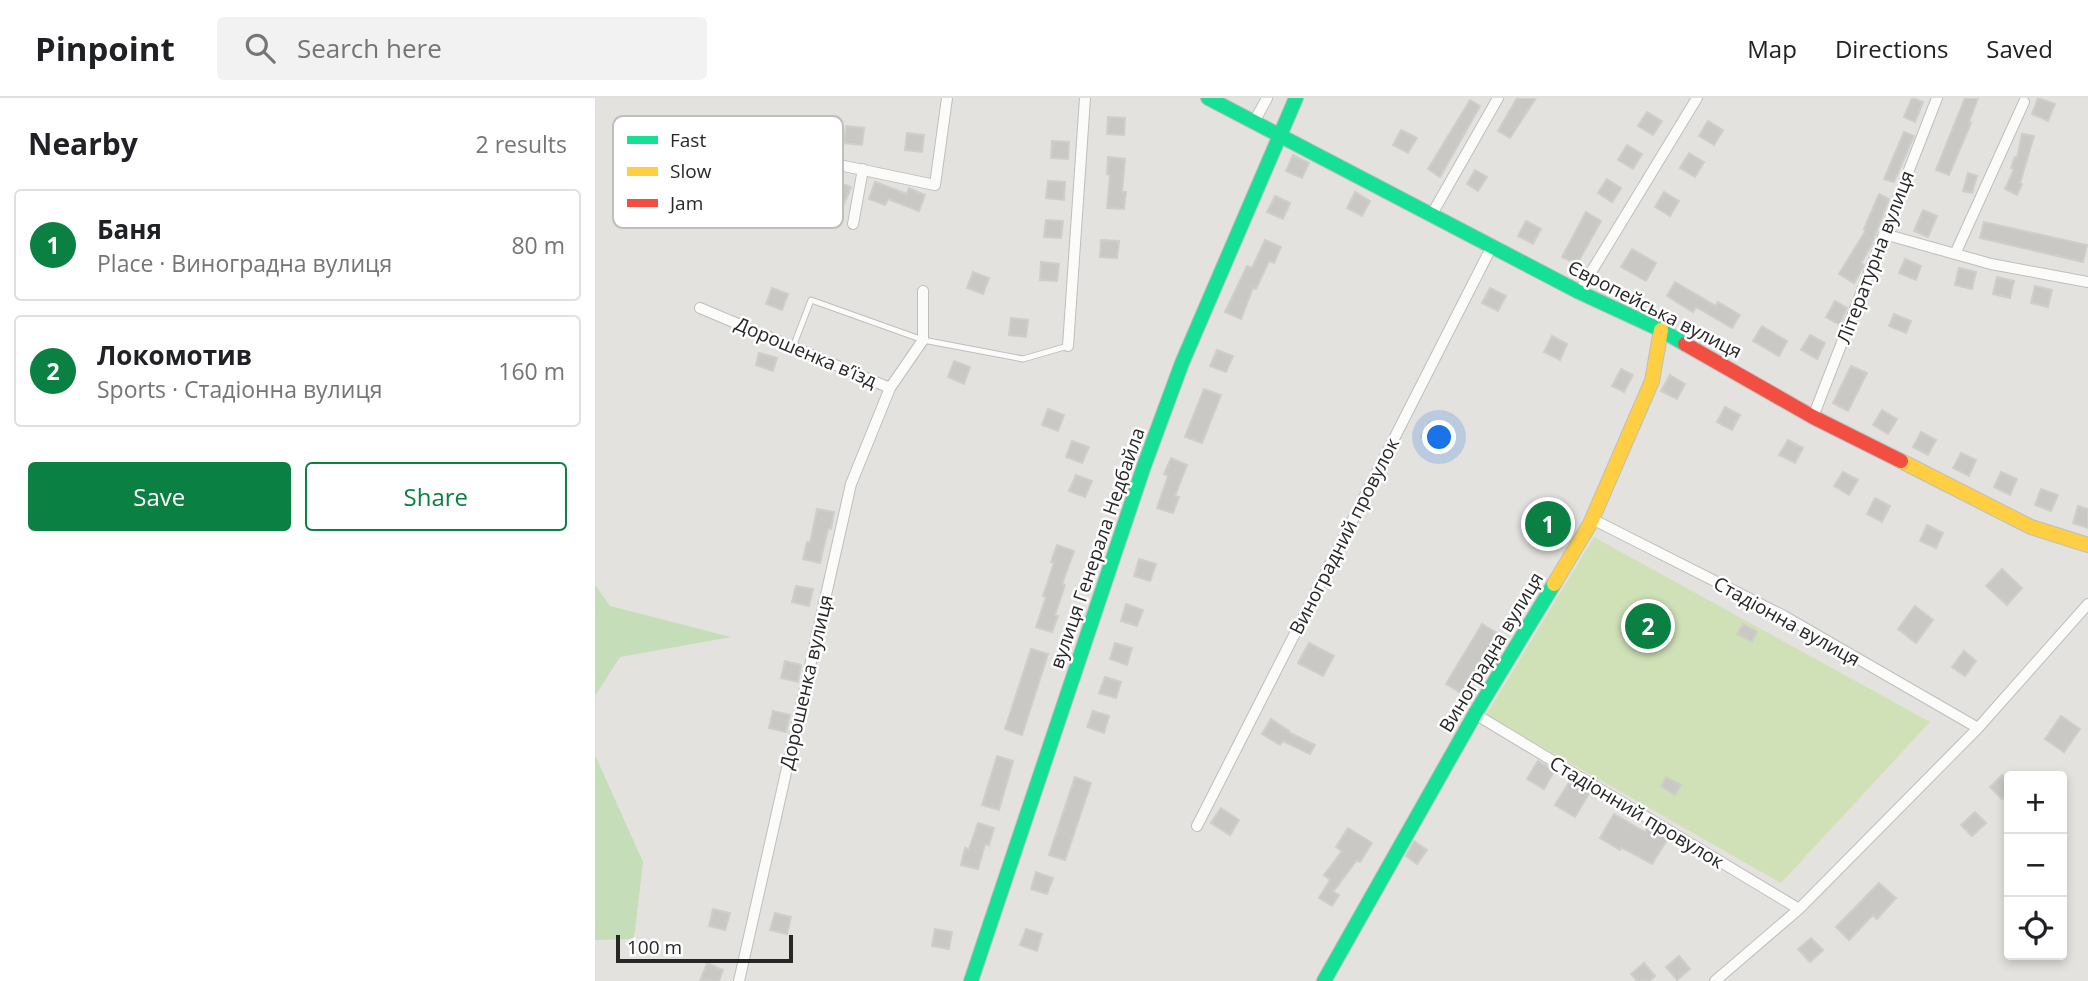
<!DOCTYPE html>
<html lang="en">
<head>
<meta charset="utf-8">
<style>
	:root { --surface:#fff; --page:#f2f2f2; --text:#202124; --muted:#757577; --line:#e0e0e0; --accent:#0b8043 }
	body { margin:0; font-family:"Open Sans",sans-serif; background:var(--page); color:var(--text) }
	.controls { position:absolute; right:21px; bottom:21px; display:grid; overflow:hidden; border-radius:7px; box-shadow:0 4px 10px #0003 }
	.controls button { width:63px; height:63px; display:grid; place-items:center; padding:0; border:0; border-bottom:2px solid var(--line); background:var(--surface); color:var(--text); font:35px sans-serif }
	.scale { position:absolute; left:21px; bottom:18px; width:177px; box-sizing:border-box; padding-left:7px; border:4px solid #272727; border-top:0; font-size:19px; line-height:24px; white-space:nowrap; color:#272727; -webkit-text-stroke:5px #fff; paint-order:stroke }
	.you { position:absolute; left:845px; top:340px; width:24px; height:24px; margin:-18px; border:5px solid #fff; border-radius:50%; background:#1a73e8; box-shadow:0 0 0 10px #1a73e833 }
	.badge { display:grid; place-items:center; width:46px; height:46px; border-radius:50%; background:var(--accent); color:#fff; font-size:23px; font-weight:700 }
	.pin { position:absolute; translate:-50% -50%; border:4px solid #fff; box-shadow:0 2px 7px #0006 }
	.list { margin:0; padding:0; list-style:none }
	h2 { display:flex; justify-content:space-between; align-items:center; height:91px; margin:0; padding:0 28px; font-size:30px }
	h2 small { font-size:23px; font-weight:400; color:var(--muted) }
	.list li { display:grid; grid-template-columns:46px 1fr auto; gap:21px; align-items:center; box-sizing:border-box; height:112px; margin:0 14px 14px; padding:0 14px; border:2px solid var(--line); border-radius:7px }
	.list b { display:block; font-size:26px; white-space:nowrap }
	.list p { margin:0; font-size:23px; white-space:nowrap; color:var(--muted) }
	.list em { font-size:23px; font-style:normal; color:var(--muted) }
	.actions { display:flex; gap:14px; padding:21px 28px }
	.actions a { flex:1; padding:16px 0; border:2px solid var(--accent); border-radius:7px; text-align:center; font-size:24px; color:var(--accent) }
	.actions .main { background:var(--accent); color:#fff }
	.icon { flex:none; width:38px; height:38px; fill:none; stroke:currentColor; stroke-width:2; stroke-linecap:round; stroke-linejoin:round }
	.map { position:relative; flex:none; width:1493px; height:883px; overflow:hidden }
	header { display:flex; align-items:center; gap:42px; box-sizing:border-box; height:98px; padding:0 35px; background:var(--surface); border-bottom:2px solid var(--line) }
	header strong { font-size:33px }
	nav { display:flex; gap:38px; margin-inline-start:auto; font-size:24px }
	.search { width:490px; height:63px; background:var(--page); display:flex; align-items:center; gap:18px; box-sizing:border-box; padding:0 24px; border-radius:7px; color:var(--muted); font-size:26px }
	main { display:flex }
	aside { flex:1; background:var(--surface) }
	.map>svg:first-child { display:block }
	.green { fill:#c6ddba }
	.pitch { fill:#d0e1b8 }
	.building { fill:#c9c8c5; stroke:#cfceca; stroke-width:2 }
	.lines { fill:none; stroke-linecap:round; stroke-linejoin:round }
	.lane-casing { stroke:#bfbebf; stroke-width:7 }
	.street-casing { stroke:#bfbebf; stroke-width:12 }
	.fast-casing { stroke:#bfbebf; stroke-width:16 }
	.slow-casing { stroke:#bfbebf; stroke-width:16 }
	.jam-casing { stroke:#bfbebf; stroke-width:16 }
	.lane { stroke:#fbfbfa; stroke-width:5 }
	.street { stroke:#fbfbfa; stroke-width:10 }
	.fast { stroke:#16e098; stroke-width:14 }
	.slow { stroke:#ffcf43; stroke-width:14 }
	.jam { stroke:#f24e42; stroke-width:14 }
	.labels { text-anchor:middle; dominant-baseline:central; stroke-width:5; stroke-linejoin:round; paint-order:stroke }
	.street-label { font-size:19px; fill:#272727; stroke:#fff }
	.key { fill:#fff; stroke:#bebebe; stroke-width:2 }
	.key-label { font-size:19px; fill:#272727 }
</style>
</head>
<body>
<header>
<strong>Pinpoint</strong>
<div class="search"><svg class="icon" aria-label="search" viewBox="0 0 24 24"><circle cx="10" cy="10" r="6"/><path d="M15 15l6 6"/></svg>Search here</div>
<nav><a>Map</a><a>Directions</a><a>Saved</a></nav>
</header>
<main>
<aside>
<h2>Nearby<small>2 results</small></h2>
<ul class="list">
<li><span class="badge">1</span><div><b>Баня</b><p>Place · Виноградна вулиця</p></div><em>80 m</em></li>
<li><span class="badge">2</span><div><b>Локомотив</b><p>Sports · Стадіонна вулиця</p></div><em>160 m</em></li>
</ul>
<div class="actions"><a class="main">Save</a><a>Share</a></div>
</aside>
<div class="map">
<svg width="1493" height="883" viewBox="0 0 1493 883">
	<rect width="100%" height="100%" fill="#e4e2de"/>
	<path class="green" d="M0,487L15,508L136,539L25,559L0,598Z
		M0,657L48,764L39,841L0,842Z"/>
	<path class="pitch" d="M999,439L1335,624L1186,785L891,617Z"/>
	<path class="building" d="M922,0H941L915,40L903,33Z
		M1317,0L1328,4L1320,24L1309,19Z
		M1370,0H1383L1374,24L1376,25L1354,77L1341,72Z
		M1443,0L1460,6L1453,23L1437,16Z
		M875,2L885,8L845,79L833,71Z
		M1052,14L1067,23L1058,37L1043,28Z
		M513,19L530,20L529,37L512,36Z
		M1113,23L1128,32L1119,47L1104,38Z
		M251,28L269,30L267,47L249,45Z
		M806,32L822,40L813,55L798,47Z
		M1309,34L1319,38L1299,84L1289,81Z
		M312,35L329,37L327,54L310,52Z
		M1427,36L1439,38L1425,85L1427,86L1422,97L1410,91L1419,71L1416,70L1420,59L1422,60Z
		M457,43L474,44L473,61L456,60Z
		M1032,47L1047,56L1038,71L1023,62Z
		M1094,55L1109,64L1100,79L1085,70Z
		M698,57L714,65L707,80L691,73Z
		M513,59L530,61L527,94H531L529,111L512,110L515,77L512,76Z
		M880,72L892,79L883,93L872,86Z
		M1373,75L1382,78L1377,95L1368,93Z
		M1012,81L1026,90L1017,104L1003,95Z
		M239,83L256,89L249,106L233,100Z
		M453,83L470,84L469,102L451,100Z
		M280,84L312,96L314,90L330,97L324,113L293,101L290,107L274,101Z
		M760,94L775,103L767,118L752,110Z
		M1069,94L1084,103L1075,118L1060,109Z
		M1284,96L1294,101L1276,148L1266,165L1269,167L1267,171L1259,185L1244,176L1271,132L1269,131Z
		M680,98L695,105L688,121L672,114Z
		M1328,112L1342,118L1333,139L1319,133Z
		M991,114L1006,123L982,166L967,159Z
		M451,122L468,123L466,140L449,139Z
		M931,123L946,131L938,146L923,138Z
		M1389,124L1492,147L1488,164L1385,140Z
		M506,142L524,143L522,160L505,159Z
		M670,142L686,149L679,165L674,163L661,191L658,190L646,221L630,214L652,168L657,170Z
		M1037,151L1061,165L1051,183L1026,169Z
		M1310,161L1326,168L1321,182L1304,175Z
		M446,164L464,166L462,183L445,182Z
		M1364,170L1381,174L1377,191L1360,187Z
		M378,174L394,180L388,196L372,190Z
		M1402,179L1419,183L1415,200L1398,196Z
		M1080,184L1121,208L1123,204L1145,217L1137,230L1101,209L1098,214L1072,198Z
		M1440,188L1457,192L1453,209L1436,205Z
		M177,190L193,196L187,212L171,206Z
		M895,190L911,198L903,213L887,205Z
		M1240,203L1252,210L1245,227L1231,219Z
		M1299,216L1316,223L1311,235L1294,228Z
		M416,220L433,222L431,239L414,237Z
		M1167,228L1192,243L1184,258L1158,243Z
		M1215,237L1230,245L1222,261L1206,252Z
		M957,238L972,246L965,262L949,254Z
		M622,252L638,258L631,274L615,268Z
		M164,255L182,260L178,273L161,267Z
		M359,263L375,269L369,286L353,279Z
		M1256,268L1272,275L1253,313L1238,305Z
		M1026,271L1038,277L1029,294L1017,288Z
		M1075,277L1090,286L1082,301L1066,293Z
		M609,291L626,297L607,345L590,339Z
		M1130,309L1145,317L1137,332L1122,324Z
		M453,311L469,317L463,333L447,327Z
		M1287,312L1302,321L1293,336L1278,327Z
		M834,324L850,332L842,347L826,339Z
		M1326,334L1341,342L1333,357L1318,349Z
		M1193,342L1208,350L1200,365L1184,357Z
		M477,343L494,349L487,365L471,359Z
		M1366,355L1381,362L1374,378L1358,370Z
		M576,360L592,367L580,398L584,399L578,415L562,410L573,378L569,376Z
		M1248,374L1263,382L1254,397L1239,388Z
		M1406,374L1422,381L1415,397L1399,389Z
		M481,377L497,383L490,399L474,393Z
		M1446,391L1463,397L1456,413L1440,407Z
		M1280,400L1295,408L1287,424L1272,416Z
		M959,404L968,408L960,423L967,427L963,436L939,424L944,415L952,419Z
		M1483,408L1493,411V430L1478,425Z
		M222,411L239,414L236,431H233L225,465L208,461L212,444L215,445Z
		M1332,427L1348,435L1341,450L1325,443Z
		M462,447L479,453L467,486L470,487L460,517L463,518L457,534L441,529L451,499L448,498L459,465L456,464Z
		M544,461L561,466L555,483L539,478Z
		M1407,471L1427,490L1412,507L1391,488Z
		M201,488L218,491L214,508L197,504Z
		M531,506L548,512L542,528L526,523Z
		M1320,508L1338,522L1321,545L1303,531Z
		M887,526L907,538L871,598L851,586Z
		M1148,526L1162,534L1157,544L1142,536Z
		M520,545L537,550L532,567L515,561Z
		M714,545L739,558L728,578L703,565Z
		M436,551L453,556L427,637L410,631Z
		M1369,553L1381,563L1370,578L1357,569Z
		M190,563L206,567L203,584L186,580Z
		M510,579L526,584L521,600L504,595Z
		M178,613L195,617L191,634L174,630Z
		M498,613L514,618L509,635L492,629Z
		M1466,618L1485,631L1469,654L1450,641Z
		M676,621L694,633L693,634L720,647L715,656L688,643L685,647L667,636Z
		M402,658L418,663L404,712L387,707Z
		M943,663L959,673L949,691L932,681Z
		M1407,677L1414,684V694L1407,701L1395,689Z
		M480,679L496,685L470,762L454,757Z
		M1071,679L1086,687L1080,697L1066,688Z
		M975,683L995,694L980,719L960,707Z
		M626,710L644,722L635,737L616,725Z
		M1380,714L1391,725L1377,738L1366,727Z
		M1019,716L1050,734L1052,730L1072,742L1057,766L1026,749L1025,752L1005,740Z
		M383,725L399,730L394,747L390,746L383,771L366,767L370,750L374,751Z
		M753,730L777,745L765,764L762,762L738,794L744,797L737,808L724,800L735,782L729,777L747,753L741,749Z
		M819,743L832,752L822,766L811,758Z
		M441,774L458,780L452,796L436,791Z
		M1284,785L1301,800L1282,821L1278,817L1254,842L1241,829Z
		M118,811L135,815L130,832L114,828Z
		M180,815L196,819L192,836L175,832Z
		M340,831L357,834L354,851L337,848Z
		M431,831L447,836L442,853L425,847Z
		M1216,840L1228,852L1215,864L1203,851Z
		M1084,858L1095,871L1082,882L1071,869Z
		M112,865L128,872L124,883H105Z
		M1049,865L1060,878L1054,883H1042L1036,876Z"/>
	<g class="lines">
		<defs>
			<path id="lane" d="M198,249L216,202L328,242L428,261L473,248"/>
			<path id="street" d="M659,24L672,0
				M182,54L340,87L352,0
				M837,116L903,0
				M258,126L268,71
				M1289,136L1396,166L1493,184
				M1360,156L1429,4
				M984,194L1102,0
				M105,210L295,290L328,242V193
				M473,248L490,0
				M1218,319L1342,0
				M997,421L1189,518L1383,630
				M880,616L1204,811
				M602,728L897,148
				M144,883L256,386L295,290
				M1120,883L1204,811L1383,630L1493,506"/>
			<path id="fast" d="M613,0L984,194L1066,232L1090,246
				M376,883L549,368L587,265L701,0
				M729,883L880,616L959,486"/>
			<path id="slow" d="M1306,363L1436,429L1493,447
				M959,486L995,426L1057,283L1066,232"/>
			<path id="jam" d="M1090,246L1218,319L1306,363"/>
		</defs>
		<use href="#lane" class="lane-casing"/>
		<use href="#street" class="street-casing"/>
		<use href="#fast" class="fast-casing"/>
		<use href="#slow" class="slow-casing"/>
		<use href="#jam" class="jam-casing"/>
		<use href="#lane" class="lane"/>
		<use href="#street" class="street"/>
		<use href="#fast" class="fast"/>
		<use href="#slow" class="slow"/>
		<use href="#jam" class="jam"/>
	</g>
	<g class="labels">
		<g class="street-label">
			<text transform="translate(1280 159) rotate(-69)">Літературна вулиця</text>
			<text transform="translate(1060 211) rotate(27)">Європейська вулиця</text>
			<text transform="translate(211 254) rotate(23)">Дорошенка в’їзд</text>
			<text transform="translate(749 438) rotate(-63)">Виноградний провулок</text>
			<text transform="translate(502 450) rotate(-71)">вулиця Генерала Недбайла</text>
			<text transform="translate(1192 523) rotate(29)">Стадіонна вулиця</text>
			<text transform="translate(896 554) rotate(-59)">Виноградна вулиця</text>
			<text transform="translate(211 584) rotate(-77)">Дорошенка вулиця</text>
			<text transform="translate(1042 714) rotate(31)">Стадіонний провулок</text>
		</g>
	</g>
	<rect x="18" y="18" width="230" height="112" rx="10" class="key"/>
	<rect x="32" y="38" width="31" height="8" fill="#16e098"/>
	<rect x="32" y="69" width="31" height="9" fill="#ffcf43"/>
	<rect x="32" y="101" width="31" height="8" fill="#f24e42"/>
	<g class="key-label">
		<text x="75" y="49">Fast</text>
		<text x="75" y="80">Slow</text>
		<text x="75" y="112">Jam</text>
	</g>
</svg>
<div class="controls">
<button>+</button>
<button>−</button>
<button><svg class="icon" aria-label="locate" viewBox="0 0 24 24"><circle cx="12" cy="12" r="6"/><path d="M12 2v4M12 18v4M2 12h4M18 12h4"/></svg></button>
</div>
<div class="scale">100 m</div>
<div class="you"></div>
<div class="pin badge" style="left:953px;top:426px">1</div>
<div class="pin badge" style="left:1053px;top:528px">2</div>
</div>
</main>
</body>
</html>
